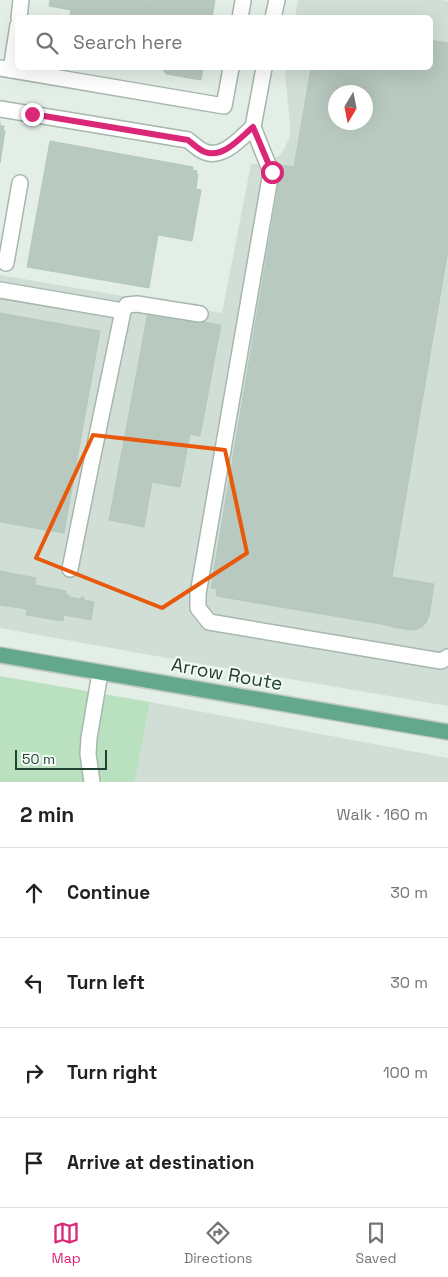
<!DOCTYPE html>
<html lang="en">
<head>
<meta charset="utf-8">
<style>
	:root { --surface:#fff; --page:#f2f2f2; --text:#202124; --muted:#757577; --line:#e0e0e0; --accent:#db2777 }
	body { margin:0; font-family:"Space Grotesk",sans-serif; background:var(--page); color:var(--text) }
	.compass { position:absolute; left:328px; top:85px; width:45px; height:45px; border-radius:50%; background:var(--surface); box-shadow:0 5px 20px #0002; rotate:190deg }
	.scale { position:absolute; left:15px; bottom:12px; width:92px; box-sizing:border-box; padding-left:5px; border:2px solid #204234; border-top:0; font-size:14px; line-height:18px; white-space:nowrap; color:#204234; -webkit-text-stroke:4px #f4faf6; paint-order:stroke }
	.stop { position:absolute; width:15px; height:15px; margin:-11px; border:4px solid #db2777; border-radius:50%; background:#fff }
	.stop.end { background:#db2777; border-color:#fff; box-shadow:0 1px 5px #0008 }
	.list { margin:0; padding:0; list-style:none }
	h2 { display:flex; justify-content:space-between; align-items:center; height:65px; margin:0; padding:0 20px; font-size:21px }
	h2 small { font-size:16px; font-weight:400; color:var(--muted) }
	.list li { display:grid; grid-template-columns:32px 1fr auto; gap:15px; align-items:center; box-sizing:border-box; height:90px; padding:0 20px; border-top:1px solid var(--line) }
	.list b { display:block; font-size:19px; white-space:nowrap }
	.list em { font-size:16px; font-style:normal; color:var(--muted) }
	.icon { flex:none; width:28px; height:28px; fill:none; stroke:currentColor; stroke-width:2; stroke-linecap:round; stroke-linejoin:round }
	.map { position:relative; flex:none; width:448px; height:782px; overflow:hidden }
	.search { position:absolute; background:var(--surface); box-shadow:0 5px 20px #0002; left:15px; right:15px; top:15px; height:55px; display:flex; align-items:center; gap:12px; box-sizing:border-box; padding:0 18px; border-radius:8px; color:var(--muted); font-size:19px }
	.sheet { height:425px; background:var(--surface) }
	nav { display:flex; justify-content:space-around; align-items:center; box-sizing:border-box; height:70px; border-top:1px solid var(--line); background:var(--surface); font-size:14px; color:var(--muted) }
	nav a { display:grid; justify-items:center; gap:2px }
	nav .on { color:var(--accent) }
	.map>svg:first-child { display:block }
	.built { fill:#d1ded6; fill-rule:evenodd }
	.green { fill:#bae1bf }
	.building { fill:#b8c9c0; stroke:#b4c9bd; fill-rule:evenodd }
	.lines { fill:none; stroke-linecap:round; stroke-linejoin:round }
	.minor-casing { stroke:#a5b7ae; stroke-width:18 }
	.major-casing { stroke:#c1cac6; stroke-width:18 }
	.minor { stroke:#fff; stroke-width:15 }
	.major { stroke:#63a88c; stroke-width:15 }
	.route { stroke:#db2777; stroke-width:6 }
	.marked { fill:none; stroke:#e8590c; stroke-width:4; stroke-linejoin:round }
	.labels { text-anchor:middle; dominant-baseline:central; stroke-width:4; stroke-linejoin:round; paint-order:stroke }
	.street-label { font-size:19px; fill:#204234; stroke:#f4faf6 }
</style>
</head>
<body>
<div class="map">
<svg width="448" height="782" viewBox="0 0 448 782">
	<rect width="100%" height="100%" fill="#e3eee7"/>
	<path class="built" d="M298,0H441L448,1V706L161,657L0,628V275L222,313L251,164H258L279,156L283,151L290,137V124L285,74L286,68H430V18L295,17ZM336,92H366V122H336Z
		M150,702L448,758V782H135Z"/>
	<path class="green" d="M0,676L150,702L135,782H0Z"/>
	<path class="building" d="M50,0H147L144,18H69L71,10L49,6Z
		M147,0H215L212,18H144Z
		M430,40L448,43V250L392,577L434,584L429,617H428L426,623L422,627L415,630L411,629V630L391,627L392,626L216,596L217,589L211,588L282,165L294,167L311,68H430ZM336,92H366V122H336Z
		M162,68H203L201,80L166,74Z
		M0,122V126H4L3,131H5L0,163Z
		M50,141L193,167V170L197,171L196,174H198L196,189L201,190L192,241L158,235L149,288L27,267Z
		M148,312L221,325L200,436L190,434L180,487L152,482L144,527L109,520Z
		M0,313L100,331L64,533L0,522Z
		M0,571L36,578L35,585L66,591V595H69V597L81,599V597L84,598V600L94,602L91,620L64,615L63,621L26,615L27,609L0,605Z"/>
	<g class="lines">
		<defs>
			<path id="minor" d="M19,18L21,0
				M240,18L243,1
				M273,18L277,0
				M0,68L224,106L231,68
				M11,70L18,25
				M0,109L188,140C193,144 199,150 205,152C223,159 241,138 253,127
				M253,127L271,172L198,594V608L209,622L441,661L448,657
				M253,127L264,68
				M6,263L20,183
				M0,290L123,311
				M70,569L93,455L123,311L127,305L137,304L200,314
				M92,782L88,754L89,738L100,673"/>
			<path id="major" d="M0,655L448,732"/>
		</defs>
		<use href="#minor" class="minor-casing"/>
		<use href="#major" class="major-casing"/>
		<use href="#minor" class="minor"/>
		<use href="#major" class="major"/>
	</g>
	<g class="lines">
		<path class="route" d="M32,114L188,140C193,144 199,150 205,152C223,159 241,137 253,127L272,172"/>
	</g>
	<path class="marked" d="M93,435L225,450L247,553L162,608L36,558Z"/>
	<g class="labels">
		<g class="street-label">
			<text transform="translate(227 674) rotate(10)">Arrow Route</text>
		</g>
	</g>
</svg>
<svg class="compass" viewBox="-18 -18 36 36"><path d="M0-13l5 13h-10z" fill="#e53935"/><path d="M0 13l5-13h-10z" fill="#757577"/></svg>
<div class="scale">50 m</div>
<div class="stop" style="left:272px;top:172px"></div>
<div class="stop end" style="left:32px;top:114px"></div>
<div class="search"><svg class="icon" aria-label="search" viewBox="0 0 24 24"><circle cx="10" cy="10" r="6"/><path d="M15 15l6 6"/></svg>Search here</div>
</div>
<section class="sheet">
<h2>2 min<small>Walk · 160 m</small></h2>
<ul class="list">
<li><svg class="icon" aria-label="ahead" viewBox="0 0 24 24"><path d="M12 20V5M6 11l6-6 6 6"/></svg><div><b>Continue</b></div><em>30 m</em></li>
<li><svg class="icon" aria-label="left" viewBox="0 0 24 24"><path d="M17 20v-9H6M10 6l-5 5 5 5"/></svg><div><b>Turn left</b></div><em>30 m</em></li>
<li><svg class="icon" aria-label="right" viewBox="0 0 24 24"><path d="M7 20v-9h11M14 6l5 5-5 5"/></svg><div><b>Turn right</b></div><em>100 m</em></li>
<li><svg class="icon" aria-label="arrive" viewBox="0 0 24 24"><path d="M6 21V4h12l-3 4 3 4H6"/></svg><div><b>Arrive at destination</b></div></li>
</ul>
</section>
<nav>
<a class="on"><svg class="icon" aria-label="map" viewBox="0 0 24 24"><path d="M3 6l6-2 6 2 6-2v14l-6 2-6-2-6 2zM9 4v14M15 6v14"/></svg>Map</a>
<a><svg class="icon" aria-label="directions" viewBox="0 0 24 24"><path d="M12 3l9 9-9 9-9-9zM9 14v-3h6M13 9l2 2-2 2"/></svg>Directions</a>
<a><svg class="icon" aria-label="saved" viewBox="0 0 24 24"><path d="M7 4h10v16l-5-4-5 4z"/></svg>Saved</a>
</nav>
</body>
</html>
